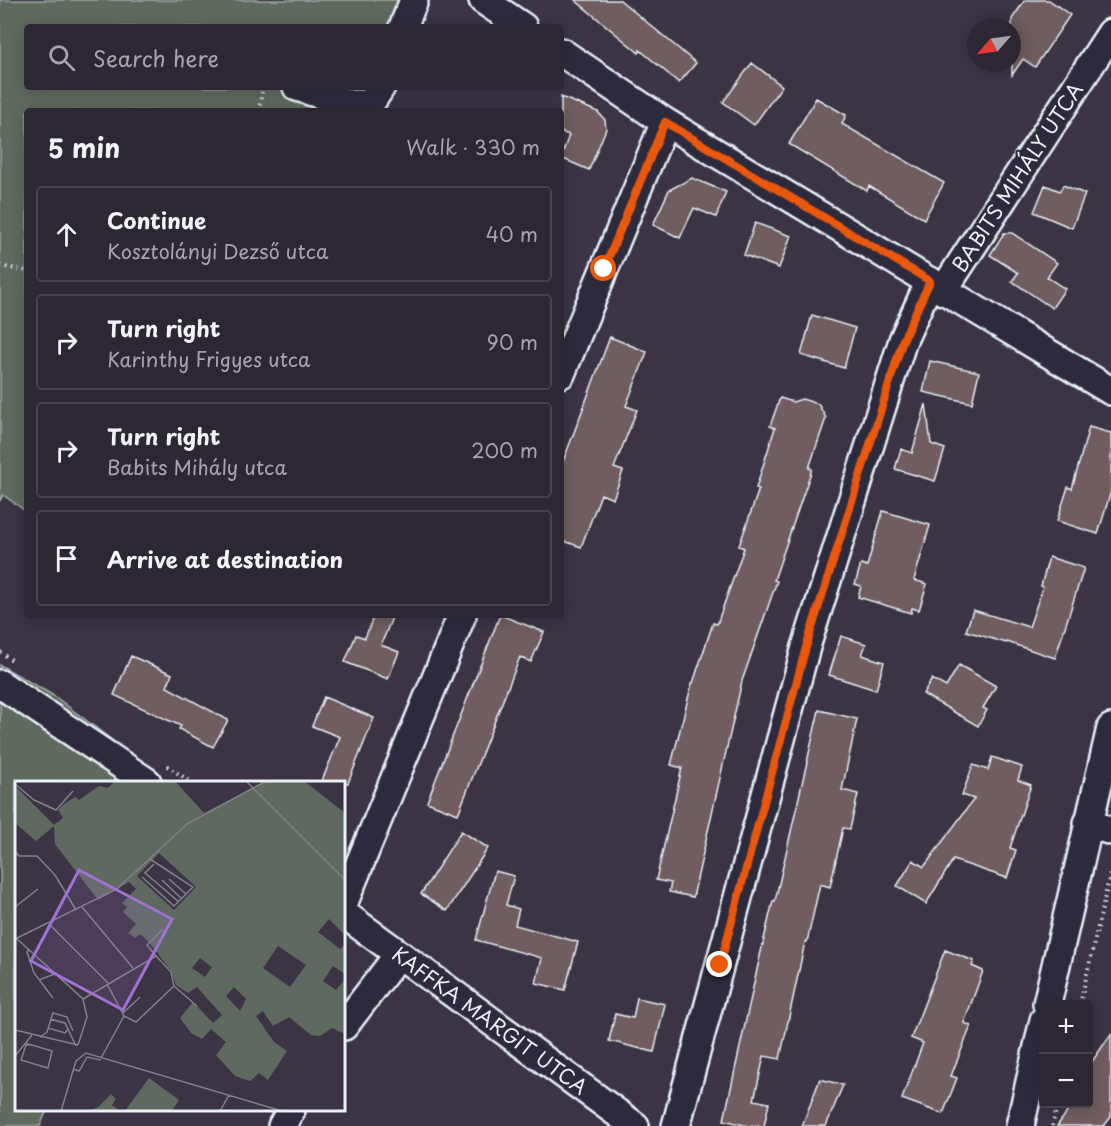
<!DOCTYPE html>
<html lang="en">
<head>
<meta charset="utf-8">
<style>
	:root { --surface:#2d2733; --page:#39333f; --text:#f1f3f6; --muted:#a7a5ac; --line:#48444e }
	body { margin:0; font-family:"Playpen Sans",sans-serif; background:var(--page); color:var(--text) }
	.controls { position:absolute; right:18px; bottom:18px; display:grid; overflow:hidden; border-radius:6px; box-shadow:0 3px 15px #0003 }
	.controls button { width:54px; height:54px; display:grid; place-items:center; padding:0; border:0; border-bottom:2px solid var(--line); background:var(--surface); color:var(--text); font:30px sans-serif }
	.compass { position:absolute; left:967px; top:18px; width:54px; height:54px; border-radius:50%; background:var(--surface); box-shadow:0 3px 15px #0003; rotate:242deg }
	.stop { position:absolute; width:18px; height:18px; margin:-14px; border:4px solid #ea580c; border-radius:50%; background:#fff }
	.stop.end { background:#ea580c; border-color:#fff; box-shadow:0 2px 6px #0008 }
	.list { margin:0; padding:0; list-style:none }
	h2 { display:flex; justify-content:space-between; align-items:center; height:78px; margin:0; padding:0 24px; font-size:26px }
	h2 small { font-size:20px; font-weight:400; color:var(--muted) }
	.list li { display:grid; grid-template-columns:39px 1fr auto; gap:18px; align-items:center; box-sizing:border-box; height:96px; margin:0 12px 12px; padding:0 12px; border:2px solid var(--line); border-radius:6px }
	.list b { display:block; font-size:22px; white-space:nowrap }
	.list p { margin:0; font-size:20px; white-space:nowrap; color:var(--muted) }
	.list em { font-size:20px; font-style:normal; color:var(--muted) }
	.icon { flex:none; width:33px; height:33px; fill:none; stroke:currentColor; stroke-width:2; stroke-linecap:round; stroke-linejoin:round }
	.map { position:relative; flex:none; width:1111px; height:1126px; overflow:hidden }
	.search { position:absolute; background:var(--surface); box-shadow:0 3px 15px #0003; left:24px; top:24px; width:540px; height:66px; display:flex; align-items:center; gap:15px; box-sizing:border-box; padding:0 21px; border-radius:6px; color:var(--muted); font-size:22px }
	.panel { position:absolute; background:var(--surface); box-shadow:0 3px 15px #0003; left:24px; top:108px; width:540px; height:510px; border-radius:6px }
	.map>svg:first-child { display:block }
	.green { fill:#5e6a5f; stroke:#a3aeac; stroke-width:1.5 }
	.building { fill:#715d5f; stroke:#e8f1f8; stroke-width:1.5 }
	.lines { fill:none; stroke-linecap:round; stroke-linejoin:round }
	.minor-casing { stroke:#e8f1f8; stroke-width:32 }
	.path { stroke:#e8f1f8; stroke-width:4; stroke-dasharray:1.5 4.5; stroke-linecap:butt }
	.minor { stroke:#2f2a3d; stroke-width:27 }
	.route { stroke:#ea580c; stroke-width:8 }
	.labels { text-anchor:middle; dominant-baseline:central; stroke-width:4.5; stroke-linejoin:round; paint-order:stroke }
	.street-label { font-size:20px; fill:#e8f1f8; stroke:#2f2a3d }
	.inset-road { fill:none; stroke:#81808c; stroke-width:1.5 }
	.view { fill:#a171d3; fill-opacity:0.15; stroke:#a171d3; stroke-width:3 }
	.inset-edge { fill:none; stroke:#e8f1f8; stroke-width:3 }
</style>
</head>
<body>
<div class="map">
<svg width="1111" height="1126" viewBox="0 0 1111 1126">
	<rect width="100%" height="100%" fill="#3c3444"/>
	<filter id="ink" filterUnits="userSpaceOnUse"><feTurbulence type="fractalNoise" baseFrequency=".0167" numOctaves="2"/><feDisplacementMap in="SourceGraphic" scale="12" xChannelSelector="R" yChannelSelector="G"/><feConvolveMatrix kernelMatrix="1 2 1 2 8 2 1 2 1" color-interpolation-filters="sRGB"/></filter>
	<g filter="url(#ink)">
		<path class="green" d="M0,0H403L393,27H27V87H371L329,111H27V512L3,495L0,501Z
			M0,665L54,696L167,782H16V1110H47L40,1126H0Z"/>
		<path class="building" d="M575,0H620L696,63L679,83L640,50L639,53Z
			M1025,0H1049L1070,15L1035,67L1023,59L1012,75V19Z
			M752,63L782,86L754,125L723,102Z
			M561,97L598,112L605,120L606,129L589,170L561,158L569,135L561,132Z
			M816,98L846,115L842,124L944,183L924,219L869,186L867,191L789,144Z
			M692,178L726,192L716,217L694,208L680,238L653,225L669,190Z
			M1045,185L1060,191L1063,185L1085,194L1072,228L1034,212Z
			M755,223L791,236L779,268L744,255Z
			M1004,233H1012L1057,263L1047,277L1065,289L1052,308L1012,281L1018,273L990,255Z
			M812,315L855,328L844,368L801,355Z
			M610,337L647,352L626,406L637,410L614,468L623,471L613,499L601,494L581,547L561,540V467Z
			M930,361L979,372L972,403L923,392Z
			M780,398L793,402L802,399L818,404L826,418L809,468L812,469L774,580L777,581L742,681L693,897L669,892L671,883L656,880L682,768L671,765L692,683H693L713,623L717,624L744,548L739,546L759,489L756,488L775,428L770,426Z
			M926,404L931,444L945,449L935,481L895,469L901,449L912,453Z
			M1089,427L1111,433V491L1098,534L1057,521L1068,487L1072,489Z
			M883,511L930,525L914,580L927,584L919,610L912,608L911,613L858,597L861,586L855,584L861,564L867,566Z
			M1049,557L1084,568L1055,658L1007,642L1006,643L966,631L973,610L1029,627L1043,587L1041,586Z
			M374,615H393L381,645L399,652L388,679L345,662L356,635L365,638Z
			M500,615L544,632L531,662L520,657L458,814L427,802Z
			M841,636L866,644L862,655L884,662L876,690L829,675Z
			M131,656L172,674L167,687L228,720L213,747L179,729L181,726L114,695Z
			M959,665L996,686L983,708L987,710L978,726L923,694L932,679L946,687Z
			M324,697L374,718L348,783H321L340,737L312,726Z
			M819,710L857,719L842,790L858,794L850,829L843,828L830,887L820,884L807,942H805L780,1059L764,1056L754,1100L769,1103L764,1126H748L724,1120L760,956L773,901H775Z
			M992,757L1022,767L1018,780L1031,785L1010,848L1016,850L1007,878L953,860L926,904L897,886L913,860L924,867L974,799L962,795L973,765L988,770Z
			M461,831L488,848L447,911L421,894Z
			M495,871L514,876L506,905L519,909L515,925L578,942L565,990L536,983L542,958L476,940Z
			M945,950L974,961L972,966L983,971L964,1023L971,1026L951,1076L957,1078L943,1114L902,1099L923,1043L911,1038Z
			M637,998L665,1004L654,1052L609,1041L615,1014L633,1018Z
			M1111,1034V1117L1104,1126H1057L1073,1104H1089V1066Z
			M820,1079L843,1085L826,1126H802Z"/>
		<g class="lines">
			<defs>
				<path id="minor" d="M483,0L523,27
					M403,27L414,0
					M561,52L665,122L1111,391
					M297,87L350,104H370L381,87
					M943,291L1111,33
					M561,374L665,122
					M0,684L147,782
					M1088,823L1111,831
					M344,902L462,615
					M344,914L635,1126
					M1047,1004L1111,728
					M344,1026L399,954
					M282,1126L291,1110
					M676,1126L806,647L903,340L930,281
					M1020,1126L1044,1020"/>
			</defs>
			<use href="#minor" class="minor-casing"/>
			<path class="path" d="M259,111L262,92
				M0,266L27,271
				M0,652L15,662
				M167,766L191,782
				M1080,1004L1111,870
				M1052,1126L1058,1104"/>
			<use href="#minor" class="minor"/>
		</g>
	</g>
	<g class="lines" filter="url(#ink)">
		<path class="route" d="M604,269L665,122L930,281L903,340L806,647L720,965"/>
	</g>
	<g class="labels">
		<g class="street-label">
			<text transform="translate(1017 177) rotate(-57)">BABITS MIHÁLY UTCA</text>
			<text transform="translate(490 1020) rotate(36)">KAFFKA MARGIT UTCA</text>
		</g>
	</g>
	<g transform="translate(15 781)">
		<rect width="330" height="330" fill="#3c3444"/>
		<path d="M100,0H160L189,32L251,0H289L330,32V154L314,138L303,151L325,168L330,164V193L318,185L308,200L321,209L330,198V253L317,247L305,255L296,254L274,236L258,245L248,230L241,235L259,261L272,270L253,299L244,292L235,300L220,295L201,274L211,261L196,248L187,258L176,252L165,237L178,221L198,242L207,234L182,206L173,212L161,204L156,190L134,161L125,153L120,157L113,152L121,143L108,131L112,126L107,122L121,108L114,101L83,119L40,63L39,45L21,60L0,42V5L39,44L48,37L43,29L48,24L60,16L64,19L84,5L93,7ZM144,72L181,106L159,129L122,95ZM263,165L291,184L275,206L248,187ZM185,177L197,186L190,196L177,187ZM219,206L231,218L225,230L211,215ZM134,297L164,319L157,330H110ZM96,313L101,318L97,324L105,330H73L83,326Z" fill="#5e6a5f" fill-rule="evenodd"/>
		<path class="inset-road" d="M231,0L330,99M0,3L19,19L41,29L58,10M0,70L4,75H22L40,94L61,129M139,83L130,92L164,121M127,96L159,125L178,106L135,78M154,98L171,113M147,99L167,118M0,126L23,108M67,126L118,187M34,143L93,202M1,157L68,218L72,236L63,264M0,158L102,108L172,43L251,0M14,168L12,171L19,192L38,217M141,175L132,164L148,148M24,199L42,192M92,203L109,235L121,241L159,205M68,218L141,175L156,191L159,205L182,225M108,232L125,216M35,238L50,242L61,265M33,247L50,252L53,248M0,249L63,264M25,256L32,251L38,232L52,236L58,250M10,262L37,270L33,287L6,279L11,264H15M0,275L17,254M58,288L64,290L72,276L85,279L109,235M46,330L61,280L71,272L267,330M205,330L214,314"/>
		<path class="view" d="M64,89L157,138L108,229L16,180Z"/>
		<rect width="330" height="330" class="inset-edge"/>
	</g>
</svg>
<div class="controls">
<button>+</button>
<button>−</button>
</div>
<svg class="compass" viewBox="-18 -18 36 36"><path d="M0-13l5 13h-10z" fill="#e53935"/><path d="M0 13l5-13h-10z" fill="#a7a5ac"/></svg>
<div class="stop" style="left:604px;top:269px"></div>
<div class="stop end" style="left:720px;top:965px"></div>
<div class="search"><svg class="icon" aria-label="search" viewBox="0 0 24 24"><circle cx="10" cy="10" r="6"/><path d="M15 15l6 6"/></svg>Search here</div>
<section class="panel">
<h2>5 min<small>Walk · 330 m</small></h2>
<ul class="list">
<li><svg class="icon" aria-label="ahead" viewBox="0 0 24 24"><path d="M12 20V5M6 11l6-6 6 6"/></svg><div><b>Continue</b><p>Kosztolányi Dezső utca</p></div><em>40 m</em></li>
<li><svg class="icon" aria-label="right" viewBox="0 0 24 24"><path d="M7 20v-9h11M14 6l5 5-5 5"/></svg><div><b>Turn right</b><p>Karinthy Frigyes utca</p></div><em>90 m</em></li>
<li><svg class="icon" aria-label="right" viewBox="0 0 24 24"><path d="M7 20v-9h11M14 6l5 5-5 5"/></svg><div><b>Turn right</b><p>Babits Mihály utca</p></div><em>200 m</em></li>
<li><svg class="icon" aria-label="arrive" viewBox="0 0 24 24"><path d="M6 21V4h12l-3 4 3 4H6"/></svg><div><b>Arrive at destination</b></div></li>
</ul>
</section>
</div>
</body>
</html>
